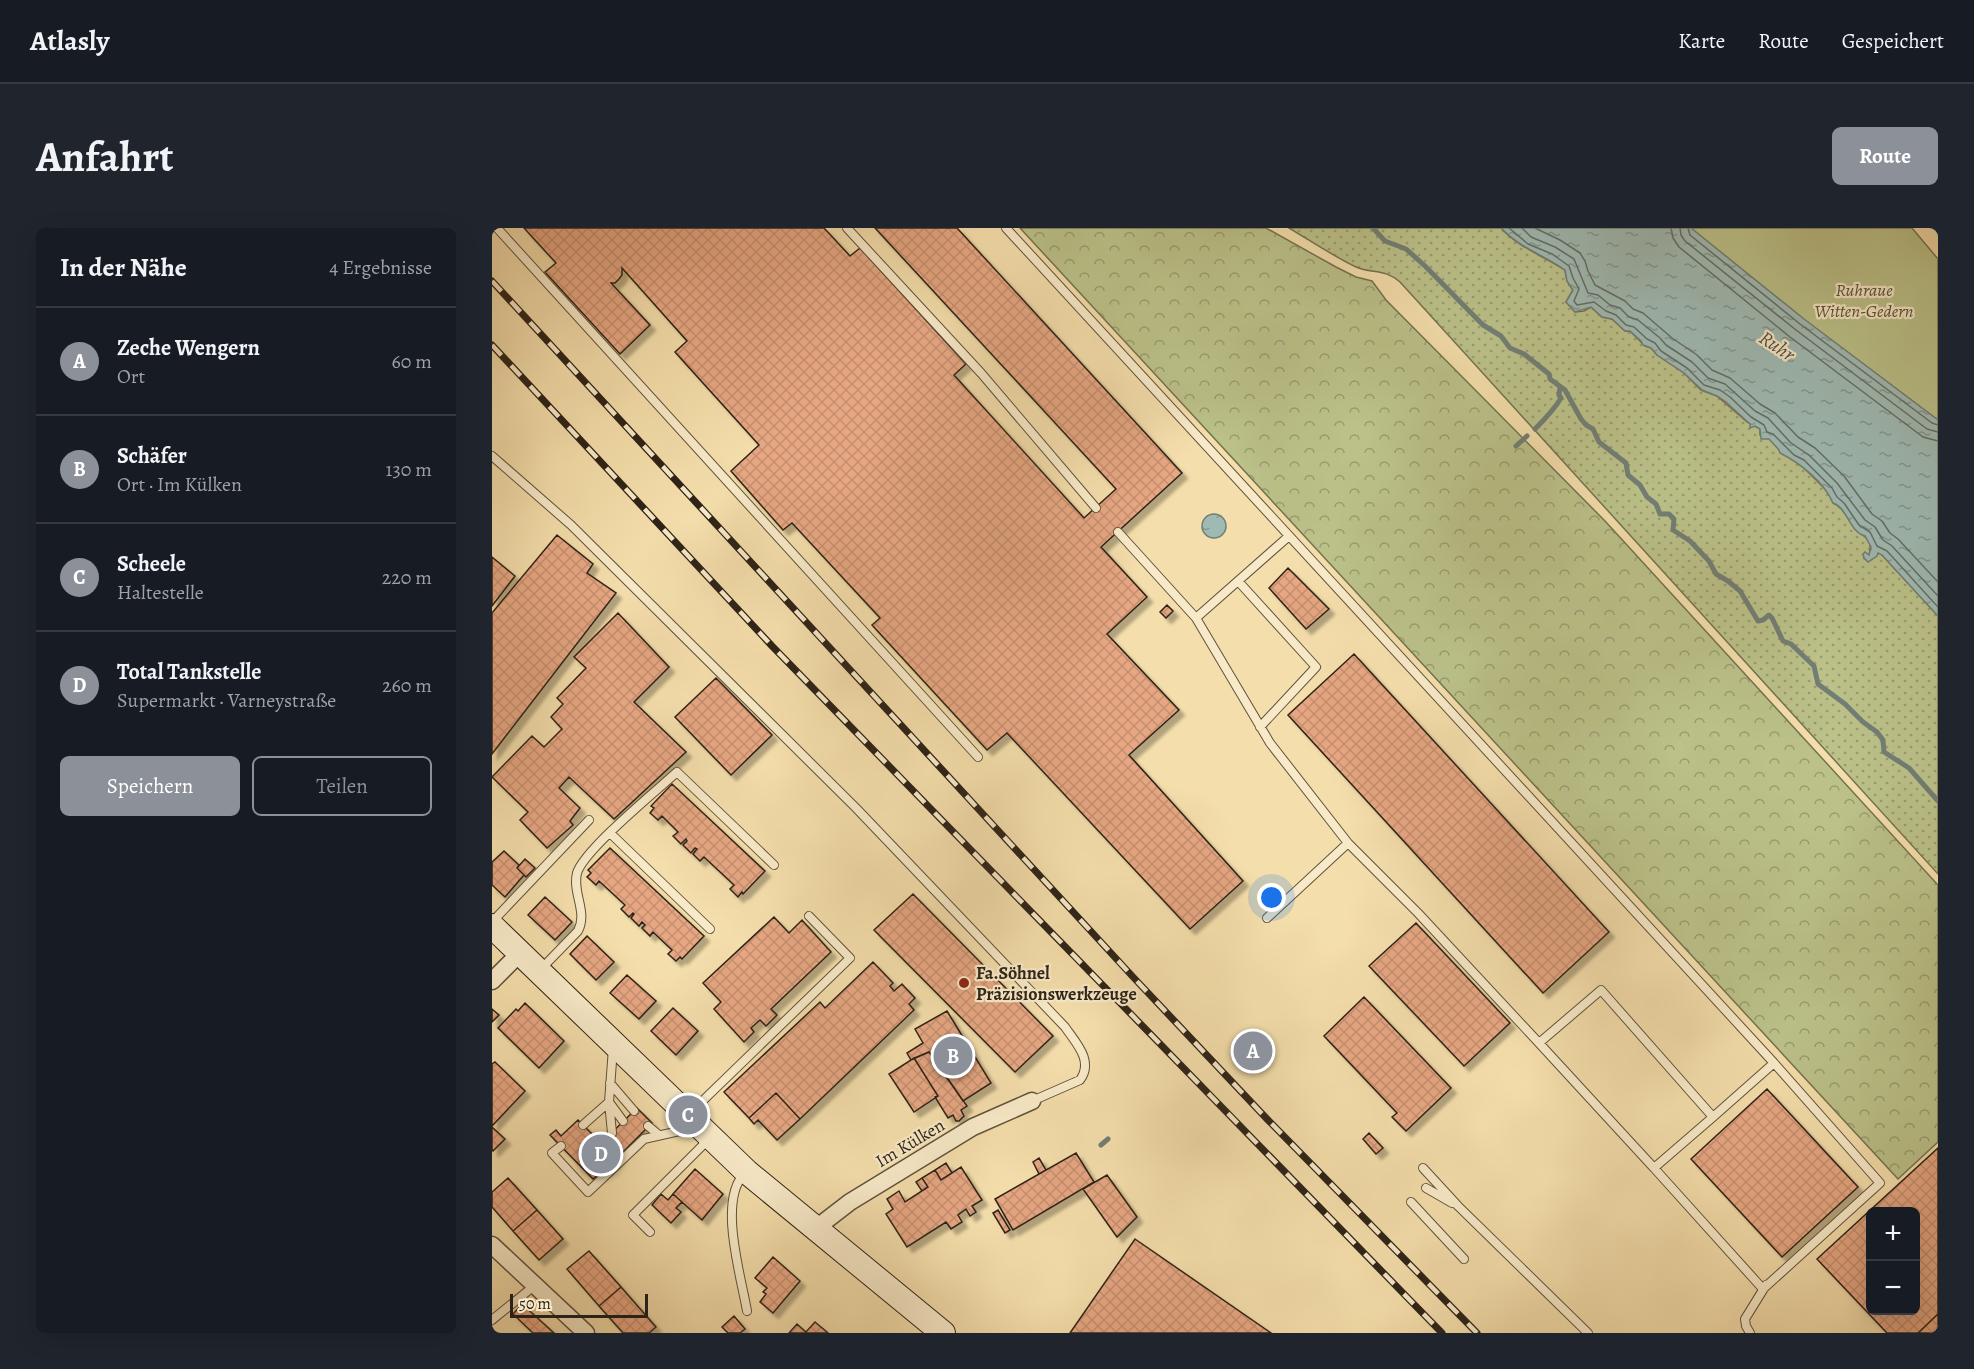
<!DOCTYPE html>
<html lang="de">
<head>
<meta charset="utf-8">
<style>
	:root { --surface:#171b24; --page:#20242c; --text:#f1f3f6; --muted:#9ea1a6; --line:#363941; --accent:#8c9099 }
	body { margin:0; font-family:Alegreya,serif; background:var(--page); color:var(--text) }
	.controls { position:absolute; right:18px; bottom:18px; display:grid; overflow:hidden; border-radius:9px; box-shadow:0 6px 24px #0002 }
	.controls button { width:54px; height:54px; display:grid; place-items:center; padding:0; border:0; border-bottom:2px solid var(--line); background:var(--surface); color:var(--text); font:30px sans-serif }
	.scale { position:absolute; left:18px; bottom:15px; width:138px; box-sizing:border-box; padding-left:6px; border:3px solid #2e2318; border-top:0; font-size:16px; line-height:21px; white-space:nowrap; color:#2e2318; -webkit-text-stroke:4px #f8eac8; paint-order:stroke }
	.you { position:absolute; left:780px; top:670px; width:21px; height:21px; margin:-15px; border:4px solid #fff; border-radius:50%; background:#1a73e8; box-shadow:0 0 0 9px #1a73e833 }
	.badge { display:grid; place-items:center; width:39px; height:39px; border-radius:50%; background:var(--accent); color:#fff; font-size:20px; font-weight:700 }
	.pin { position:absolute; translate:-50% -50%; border:3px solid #fff; box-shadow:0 2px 6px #0006 }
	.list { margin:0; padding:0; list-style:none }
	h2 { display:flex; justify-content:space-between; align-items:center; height:78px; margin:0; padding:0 24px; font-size:26px }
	h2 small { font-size:20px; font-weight:400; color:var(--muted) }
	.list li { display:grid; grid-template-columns:39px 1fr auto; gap:18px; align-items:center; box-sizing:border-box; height:108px; padding:0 24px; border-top:2px solid var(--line) }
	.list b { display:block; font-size:22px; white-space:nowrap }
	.list p { margin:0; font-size:20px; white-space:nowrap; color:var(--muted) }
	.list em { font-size:20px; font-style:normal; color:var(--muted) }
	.actions { display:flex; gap:12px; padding:18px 24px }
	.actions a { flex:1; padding:14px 0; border:2px solid var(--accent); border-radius:9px; text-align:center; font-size:21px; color:var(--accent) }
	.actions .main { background:var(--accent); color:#fff }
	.map { position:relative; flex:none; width:1446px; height:1105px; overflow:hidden; border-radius:9px }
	header { display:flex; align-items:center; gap:36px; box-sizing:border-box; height:84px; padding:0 30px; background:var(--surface); border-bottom:2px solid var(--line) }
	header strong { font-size:28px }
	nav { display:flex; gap:33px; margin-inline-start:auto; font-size:21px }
	.intro { display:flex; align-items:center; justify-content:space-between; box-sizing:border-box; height:144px; padding:0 36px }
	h1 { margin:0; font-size:42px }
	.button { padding:15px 27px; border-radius:9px; background:var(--accent); color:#fff; font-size:21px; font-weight:700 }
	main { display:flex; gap:36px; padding:0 36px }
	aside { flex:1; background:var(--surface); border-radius:9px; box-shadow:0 6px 24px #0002 }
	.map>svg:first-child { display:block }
	.grass { fill:url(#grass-dots); stroke:#747250; stroke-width:1.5 }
	.forest { fill:url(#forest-crowns); stroke:#747250; stroke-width:1.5 }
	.park { fill:#bbc189; stroke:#747250; stroke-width:1.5 }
	.water { fill:url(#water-ripples); stroke:#727e75; stroke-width:1.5 }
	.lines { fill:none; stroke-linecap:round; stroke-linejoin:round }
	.shore { stroke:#666e66; stroke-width:1.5 }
	.stream { stroke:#727e75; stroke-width:5 }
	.building { fill:url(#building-cross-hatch); stroke:#2e2318; stroke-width:1.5; fill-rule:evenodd; filter:url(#shadow) }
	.service-casing { stroke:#60523d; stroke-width:10 }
	.minor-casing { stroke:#60523d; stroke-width:19 }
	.secondary-casing { stroke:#2e2318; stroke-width:26 }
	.service { stroke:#f8eac8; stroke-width:8 }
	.minor { stroke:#f8eac8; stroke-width:16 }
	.secondary { stroke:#f8eac8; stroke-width:24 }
	.rail-casing { stroke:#2e2318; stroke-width:7 }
	.rail { stroke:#f8eac8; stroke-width:4.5; stroke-dasharray:14; stroke-linecap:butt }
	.poi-dot { fill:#8f2418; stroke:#f8eac8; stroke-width:2 }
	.labels { text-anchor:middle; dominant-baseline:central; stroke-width:4.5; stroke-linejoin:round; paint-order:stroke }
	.park-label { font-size:18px; font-style:italic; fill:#58523a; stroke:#f8eac8 }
	.poi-label { font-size:18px; font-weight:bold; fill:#2e2318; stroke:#f8eac8; text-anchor:start }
	.street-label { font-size:18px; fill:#2e2318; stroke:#f8eac8 }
	.water-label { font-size:20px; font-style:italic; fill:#505046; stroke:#f8eac8 }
</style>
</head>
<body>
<header>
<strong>Atlasly</strong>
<nav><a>Karte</a><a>Route</a><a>Gespeichert</a></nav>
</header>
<div class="intro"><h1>Anfahrt</h1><a class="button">Route</a></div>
<main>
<aside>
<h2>In der Nähe<small>4 Ergebnisse</small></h2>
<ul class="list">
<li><span class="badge">A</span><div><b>Zeche Wengern</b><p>Ort</p></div><em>60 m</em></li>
<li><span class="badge">B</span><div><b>Schäfer</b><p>Ort · Im Külken</p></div><em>130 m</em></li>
<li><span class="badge">C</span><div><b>Scheele</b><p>Haltestelle</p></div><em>220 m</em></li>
<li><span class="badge">D</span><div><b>Total Tankstelle</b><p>Supermarkt · Varneystraße</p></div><em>260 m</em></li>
</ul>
<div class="actions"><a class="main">Speichern</a><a>Teilen</a></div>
</aside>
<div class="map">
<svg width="1446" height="1105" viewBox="0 0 1446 1105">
	<defs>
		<pattern id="grass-dots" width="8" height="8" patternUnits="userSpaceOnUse" patternTransform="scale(1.5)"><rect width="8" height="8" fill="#bbc189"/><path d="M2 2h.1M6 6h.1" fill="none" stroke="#989c6f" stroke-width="1.8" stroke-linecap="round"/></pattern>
		<pattern id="forest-crowns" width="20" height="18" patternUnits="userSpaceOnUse" patternTransform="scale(1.5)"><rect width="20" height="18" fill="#bbc189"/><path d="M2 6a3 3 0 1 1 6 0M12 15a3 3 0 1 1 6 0" fill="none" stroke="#989c6f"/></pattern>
		<pattern id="water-ripples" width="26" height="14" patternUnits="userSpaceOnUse" patternTransform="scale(1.5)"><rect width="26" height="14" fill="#9fbab3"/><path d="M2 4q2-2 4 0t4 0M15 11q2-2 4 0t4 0" fill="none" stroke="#829791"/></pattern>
		<pattern id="building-cross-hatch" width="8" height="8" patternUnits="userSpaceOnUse" patternTransform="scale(1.5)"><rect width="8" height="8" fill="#e6a782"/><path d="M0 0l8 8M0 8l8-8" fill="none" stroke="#c68f70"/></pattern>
		<filter id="shadow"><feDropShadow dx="5.5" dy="5.5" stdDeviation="1.5" flood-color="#0004"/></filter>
	</defs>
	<rect width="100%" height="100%" fill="#f4deab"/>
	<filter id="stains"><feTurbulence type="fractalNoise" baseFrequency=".00333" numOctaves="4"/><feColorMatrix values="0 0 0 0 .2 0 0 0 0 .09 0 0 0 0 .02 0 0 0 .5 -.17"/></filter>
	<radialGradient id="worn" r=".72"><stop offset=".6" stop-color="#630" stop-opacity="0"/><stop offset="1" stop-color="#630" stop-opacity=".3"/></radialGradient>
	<path class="grass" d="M797,0H1009C1027,20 1050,27 1073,42L1075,53L1081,62L1074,74L1083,84L1092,83L1099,79L1110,89L1120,91L1133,103H1138L1153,118L1159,120L1165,127L1192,145L1209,162L1225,168L1255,194L1268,201V207L1277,210L1290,225L1308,236L1336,264L1341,275C1352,279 1356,292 1363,301C1368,306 1373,307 1377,313C1379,319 1379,322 1377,327L1373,325L1372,330L1386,324L1390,327L1446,388V646L908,54C892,40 880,46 864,39C841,28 819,13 797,0Z"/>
	<path class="forest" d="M528,0H774L844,39L864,49L880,53L894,72L1113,293L1446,657V914L1406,951Z"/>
	<path class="park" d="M1171,0H1420L1446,31V225Z"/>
	<path class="water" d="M1009,0H1199L1312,91L1446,192V388L1390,327L1386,325L1385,328L1376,334L1372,330L1371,326L1373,324L1377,327L1379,319L1373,308C1357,304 1356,280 1341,275C1332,254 1308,235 1288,225L1287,222L1277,211H1269L1268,201L1263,198L1258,200V196L1234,174L1225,168L1210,162L1192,145L1165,127L1159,120L1151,117L1149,113L1138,103H1133L1120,91L1110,89L1099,79L1083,84L1074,74L1081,62L1075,53L1073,42C1050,26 1028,20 1009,0Z
		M710 298a12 12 0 1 1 24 0a12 12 0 1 1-24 0Z"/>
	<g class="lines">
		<path class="shore" d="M1017,0L1036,16L1060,26L1077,38L1081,50L1087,61L1082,73L1085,77L1102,74L1114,83L1124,87L1134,97L1142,99L1155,111L1163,115L1169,123L1195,140L1212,157L1228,162L1238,169L1259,189L1272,197L1275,204L1281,206L1302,227L1312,232L1340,260L1345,269L1352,275L1367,297L1378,304L1385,318L1395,323L1446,379
			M1030,0L1039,9L1063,19L1082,31L1096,65L1106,67L1118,77L1128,80L1137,89L1146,92L1168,110L1174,117L1200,134L1216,150L1233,156L1263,183L1276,190L1299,215L1317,227L1345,255L1373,292L1383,299L1391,312L1400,318L1446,368
			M1043,0L1068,12L1088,25L1093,33L1096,43L1103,57L1133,73L1141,81L1151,85L1180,110L1205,127L1220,142L1238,150L1268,176L1283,185L1306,209L1323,220L1352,248L1380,286L1390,293L1398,305L1406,311L1446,354
			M1179,0L1181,10L1187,19L1298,109L1431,209L1446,213
			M1188,0L1189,7L1193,13L1304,102L1435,201L1446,204
			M1196,0L1198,7L1308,96L1440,195L1446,197"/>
		<path class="stream" d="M881,0L893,13L914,21L933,38L991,97L1009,108L1018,120L1032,126L1057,146L1058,151L1073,162L1089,191L1094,197L1101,201L1107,214L1134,235L1136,247L1148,257L1155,269L1164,276L1168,286H1177L1182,291L1181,302L1198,313L1217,333L1224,346L1236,353L1248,363L1266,393L1271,392L1277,387L1280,390L1291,413L1299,416L1322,438L1326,456L1353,476L1371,494L1385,504L1391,512L1392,524L1417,540L1446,573
			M1043,201C1053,191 1062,182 1069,170L1067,167L1068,159
			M1024,218L1035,208
			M609,917L616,911"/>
	</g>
	<path class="building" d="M32,0H332L358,28L368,20L474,136L462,147L592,290L624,261L383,0H465L690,245L609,319L655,369L615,406L687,482L637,527L751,653L698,701L515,505L495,522L380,397L388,390L300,295L291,302L239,243L267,217L183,124L195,113L130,40V47L127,51L123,55H119L158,97L128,126L53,44L64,35Z
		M65,307L101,336L95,345L124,365L0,526V385Z
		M0,329L23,348L0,378Z
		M796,340L837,381L814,401L777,360Z
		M675,377L681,383L674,390L668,384Z
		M126,385L177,439L142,474L194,524L122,591L77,549L67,560L88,580L78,593L81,597L55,620L28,592L36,584L0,549L40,508L52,519L70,501L59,489L71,476L65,470L94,440L82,429Z
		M862,426L1117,704L1051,765L796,487Z
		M224,450L280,507L239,547L183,489Z
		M180,556L273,643L251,666L250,664L246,669L238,661L242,657L212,629L208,633L201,626L205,621L203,620L199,625L191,617L195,613L194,611L189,616L181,608L186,604L170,588L166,592L158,585L162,580L159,578Z
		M118,620L212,708L190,731L188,729L184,733L176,726L180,722L161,704L158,708L150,700L153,697L150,694L147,698L139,690L142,686L141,685L137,689L129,681L133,677L107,653L104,657L95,649L99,645L96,642Z
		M12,623L27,637L25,640L32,647L13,669L0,657V634Z
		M33,631L43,640L34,649L25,640Z
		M421,666L561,808L523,844L382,702Z
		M53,669L80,694L63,712L36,687Z
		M282,689L297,705L310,692L339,724L279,781L285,787L274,798L268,792L259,800L262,804L252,814L222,781L229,774L211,755Z
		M924,695L1018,795L972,838L877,738Z
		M95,708L122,734L104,752L78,726Z
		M381,734L401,755L398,758L402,763L410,756L423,770L417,776L422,782L308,891L284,865L257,890L232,864L328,774L333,780Z
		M135,747L164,773L147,791L118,765Z
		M872,769L959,860L914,903L900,889L905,885L832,808Z
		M33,775L72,813L47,840L6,800L24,781L26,783Z
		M181,780L206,803L184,827L159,803Z
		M0,781L7,787L0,794Z
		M455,783L499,855L471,873L437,824L419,832L415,825L431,815L423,801Z
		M437,824L475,878L469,882L472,888L467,893H464L461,887L456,890L443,869L446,868L422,830Z
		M422,830L446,868L422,884L397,846Z
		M3,834L33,863L0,898V836Z
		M1275,861L1366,959L1290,1029L1199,931Z
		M284,865L308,891L285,912L266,892L262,896L257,890Z
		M145,880L160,895L121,934L105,919Z
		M86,892L109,915L105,919L121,934L101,951L58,907L64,902L69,908Z
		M0,899L13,911L1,923L0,921Z
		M877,905L891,920L884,926L871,911Z
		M1446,920V1086L1426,1105H1395L1325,1031ZM1378,984H1424V1082H1378Z
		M584,925L602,954L521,1002L503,971Z
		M547,930L554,942L547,946L541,934Z
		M454,935L460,945L449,952L443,942Z
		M469,939L490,972L480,978L484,984L478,988L474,981L466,987L470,994L459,1001L454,994L415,1019L394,986L401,981L395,971L407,963L413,974L436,959L430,950L443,942L449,952Z
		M203,941L231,966L210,992L181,966Z
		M615,947L645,989L625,1009L591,961Z
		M16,950L45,982L21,1003L0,979V964Z
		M430,950L436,959L430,963L424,954Z
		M169,966L176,972L181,966L190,974L184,980L189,984L179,995L160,977Z
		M45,982L71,1011L47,1032L21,1003Z
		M506,982L518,1002L513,1005L501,985Z
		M643,1011L779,1105H578Z
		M97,1023L129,1059L107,1078L75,1041Z
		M281,1029L308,1053L281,1085L268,1074L274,1066L271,1064L275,1060L263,1050Z
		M129,1059L164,1099L157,1105H131L107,1078Z
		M30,1076L62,1105H41L21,1086Z
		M1446,1086V1105H1426Z
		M242,1088L253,1101L248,1105H236L230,1099Z
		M323,1094L336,1105H297L305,1096L314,1104Z"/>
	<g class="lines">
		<defs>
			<path id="service" d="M5,0L486,529
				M355,0L489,145L604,280
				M514,0L1282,835
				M0,228L79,297L364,580L573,799C584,815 602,833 588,852L540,873
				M626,304L704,390L778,515L856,615L775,690
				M746,353L824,439L768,499
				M704,390L797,308
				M118,605L218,701
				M856,615L926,685L1047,815L1109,762L1221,889L1162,940L1271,1061L1388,955L1282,835L1221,889
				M0,694L97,592
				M48,742L86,703C96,684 80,665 85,645C92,622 164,563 185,544L282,637
				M1047,815L1162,940
				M118,855L142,883
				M117,874L131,893
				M196,887L358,730L317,688
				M91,897L117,874
				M156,898L167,907
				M120,905L117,874L121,820
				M69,918L60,925L96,964L152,911L205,899
				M931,940L966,978L1096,1105
				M252,946C226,973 249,1048 255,1083
				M934,960L960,975
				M919,974L972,1031
				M158,1004L141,987L217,911
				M0,1092L42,1058
				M1258,1105L1254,1098L1253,1091L1274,1057"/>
			<path id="minor" d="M0,753L28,725
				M323,1001L358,974L481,899L540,873
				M0,1017L94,1105"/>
			<path id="secondary" d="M0,698L255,944L451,1105"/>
		</defs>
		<use href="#service" class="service-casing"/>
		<use href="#minor" class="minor-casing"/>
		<use href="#secondary" class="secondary-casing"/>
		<use href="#service" class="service"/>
		<use href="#minor" class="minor"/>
		<use href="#secondary" class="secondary"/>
		<defs>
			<path id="rail" d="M0,53L642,750L775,891L985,1105
				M0,117L280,418L950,1105"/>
		</defs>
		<use href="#rail" class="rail-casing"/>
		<use href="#rail" class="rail"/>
	</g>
	<circle class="poi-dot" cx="472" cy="755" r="6"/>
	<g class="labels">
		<g class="park-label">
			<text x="1372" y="62">Ruhraue<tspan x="1372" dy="21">Witten-Gedern</tspan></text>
		</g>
		<g class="poi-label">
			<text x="484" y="745">Fa.Söhnel<tspan x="484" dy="21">Präzisionswerkzeuge</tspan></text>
		</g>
		<g class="street-label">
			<text transform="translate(418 915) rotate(-31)">Im Külken</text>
		</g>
		<g class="water-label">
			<text transform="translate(1285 118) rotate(34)">Ruhr</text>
		</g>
	</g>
	<rect width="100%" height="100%" filter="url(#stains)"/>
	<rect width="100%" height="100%" fill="url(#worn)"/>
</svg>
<div class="controls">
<button>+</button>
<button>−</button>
</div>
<div class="scale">50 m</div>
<div class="you"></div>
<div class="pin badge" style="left:761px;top:823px">A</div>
<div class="pin badge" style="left:461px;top:828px">B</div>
<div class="pin badge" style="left:196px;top:887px">C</div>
<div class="pin badge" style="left:109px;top:926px">D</div>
</div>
</main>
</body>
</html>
